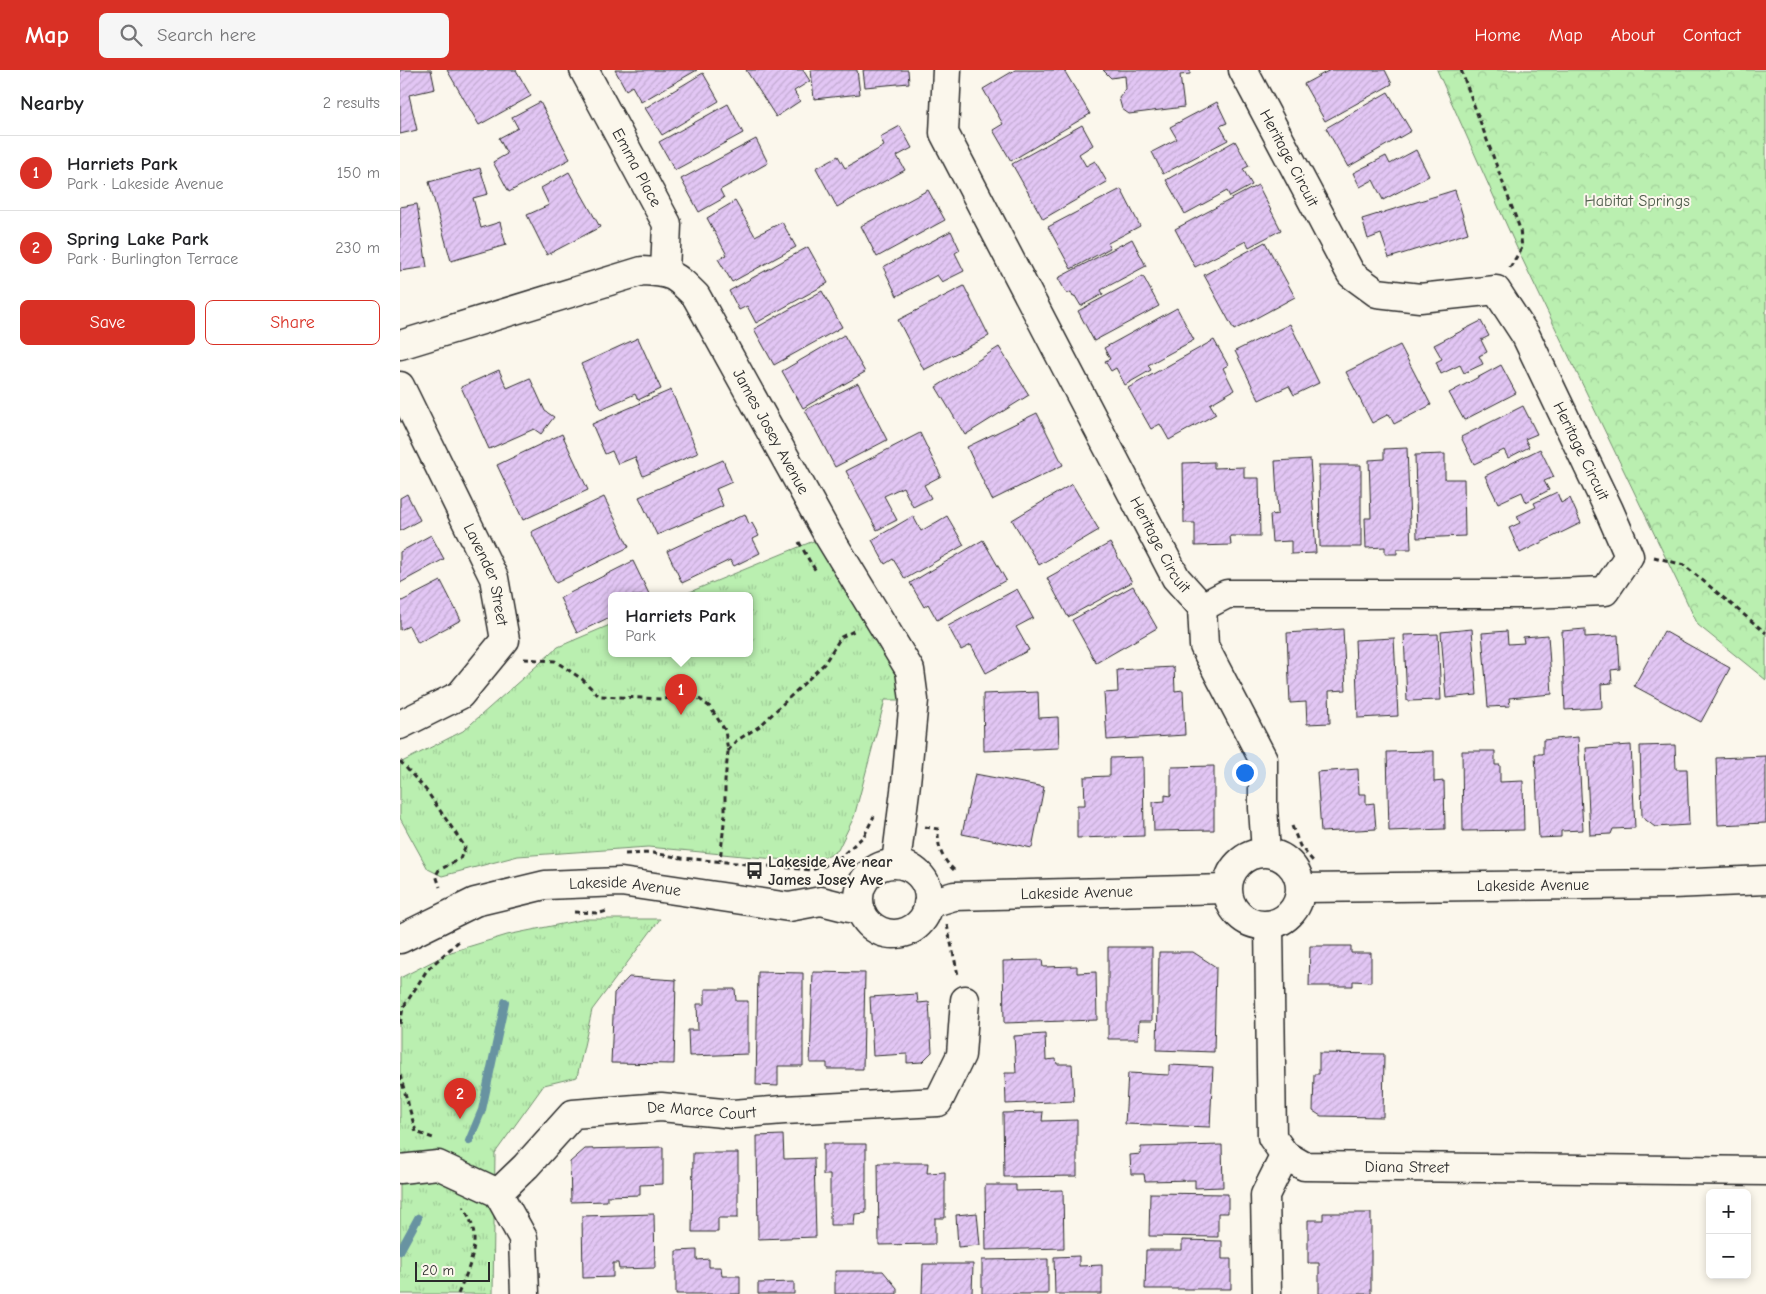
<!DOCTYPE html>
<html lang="en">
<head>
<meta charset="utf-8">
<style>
	:root { --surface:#fff; --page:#f6f6f6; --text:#202124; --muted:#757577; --line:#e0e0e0; --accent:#d93025 }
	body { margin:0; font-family:"Comic Neue",sans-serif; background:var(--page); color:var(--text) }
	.controls { position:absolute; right:15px; bottom:15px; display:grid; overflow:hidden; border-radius:8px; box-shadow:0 2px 8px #0003 }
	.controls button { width:45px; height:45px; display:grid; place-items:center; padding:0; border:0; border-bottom:1px solid var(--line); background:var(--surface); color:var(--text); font:25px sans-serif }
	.scale { position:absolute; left:15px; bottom:12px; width:75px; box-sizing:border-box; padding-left:5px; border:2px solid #2b2b2b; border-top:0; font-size:14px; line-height:18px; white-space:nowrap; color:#2b2b2b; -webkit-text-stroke:4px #fbf7ec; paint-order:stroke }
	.you { position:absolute; left:844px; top:702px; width:18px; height:18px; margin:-12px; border:4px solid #fff; border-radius:50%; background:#1a73e8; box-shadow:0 0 0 8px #1a73e833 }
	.badge { display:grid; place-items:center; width:32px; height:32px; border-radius:50%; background:var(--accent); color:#fff; font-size:16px; font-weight:700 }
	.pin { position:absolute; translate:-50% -41px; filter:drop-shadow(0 1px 2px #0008) }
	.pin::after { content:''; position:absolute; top:26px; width:18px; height:15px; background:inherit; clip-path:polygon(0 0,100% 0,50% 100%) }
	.popup { position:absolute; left:208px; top:522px; width:145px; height:65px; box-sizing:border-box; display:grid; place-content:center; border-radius:8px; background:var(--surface); filter:drop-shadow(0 1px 4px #0005); font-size:16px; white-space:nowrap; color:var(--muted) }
	.popup b { font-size:19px; color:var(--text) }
	.popup::after { content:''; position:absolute; left:50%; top:100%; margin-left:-10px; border:10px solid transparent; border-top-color:var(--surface) }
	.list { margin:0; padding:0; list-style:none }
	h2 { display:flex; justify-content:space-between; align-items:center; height:65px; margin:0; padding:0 20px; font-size:21px }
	h2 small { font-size:16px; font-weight:400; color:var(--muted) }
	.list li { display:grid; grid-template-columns:32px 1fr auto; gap:15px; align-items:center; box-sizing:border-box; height:75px; padding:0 20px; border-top:1px solid var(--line) }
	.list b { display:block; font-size:19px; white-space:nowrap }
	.list p { margin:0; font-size:16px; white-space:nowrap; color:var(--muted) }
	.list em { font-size:16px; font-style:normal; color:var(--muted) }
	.actions { display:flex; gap:10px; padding:15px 20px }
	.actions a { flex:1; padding:11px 0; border:1px solid var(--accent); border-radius:8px; text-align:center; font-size:18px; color:var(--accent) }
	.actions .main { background:var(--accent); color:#fff }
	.icon { flex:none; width:28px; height:28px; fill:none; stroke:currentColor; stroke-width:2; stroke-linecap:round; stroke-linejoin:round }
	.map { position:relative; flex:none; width:1366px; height:1224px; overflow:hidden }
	header { display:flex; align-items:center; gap:30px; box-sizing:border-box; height:70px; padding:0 25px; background:var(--accent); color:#fff }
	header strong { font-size:24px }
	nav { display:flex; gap:28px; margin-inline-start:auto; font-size:18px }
	.search { width:350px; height:45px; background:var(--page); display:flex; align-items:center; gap:12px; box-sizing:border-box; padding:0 18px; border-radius:8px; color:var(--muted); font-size:19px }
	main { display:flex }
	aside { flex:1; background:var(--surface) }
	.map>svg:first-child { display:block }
	.forest { fill:url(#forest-crowns); stroke:#728d6e }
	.park { fill:url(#park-tufts); stroke:#728d6e }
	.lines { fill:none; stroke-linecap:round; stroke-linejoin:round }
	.stream { stroke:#6793a1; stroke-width:8 }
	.building { fill:url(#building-hatch); stroke:#2b2b2b }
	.minor-casing { stroke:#2b2b2b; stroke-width:31 }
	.path { stroke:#2b2b2b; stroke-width:3; stroke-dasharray:5 4; stroke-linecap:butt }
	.minor { stroke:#fbf7ec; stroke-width:28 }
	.labels { text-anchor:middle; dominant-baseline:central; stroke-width:4; stroke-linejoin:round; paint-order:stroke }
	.street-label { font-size:16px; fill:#2b2b2b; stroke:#fbf7ec }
	.park-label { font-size:16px; fill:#4f5c4c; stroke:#fbf7ec }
	.poi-label { font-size:16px; font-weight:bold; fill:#2b2b2b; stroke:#fbf7ec; text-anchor:start }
</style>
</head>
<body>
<header>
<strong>Map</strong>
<div class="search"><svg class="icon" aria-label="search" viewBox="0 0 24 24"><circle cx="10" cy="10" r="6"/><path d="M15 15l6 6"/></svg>Search here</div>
<nav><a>Home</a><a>Map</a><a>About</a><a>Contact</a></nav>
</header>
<main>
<aside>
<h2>Nearby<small>2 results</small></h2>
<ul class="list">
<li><span class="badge">1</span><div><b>Harriets Park</b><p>Park · Lakeside Avenue</p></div><em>150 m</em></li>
<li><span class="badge">2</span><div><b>Spring Lake Park</b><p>Park · Burlington Terrace</p></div><em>230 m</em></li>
</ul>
<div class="actions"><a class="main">Save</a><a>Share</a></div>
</aside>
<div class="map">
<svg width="1366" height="1224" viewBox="0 0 1366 1224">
	<defs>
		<pattern id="forest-crowns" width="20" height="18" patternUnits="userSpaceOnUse" patternTransform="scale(1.25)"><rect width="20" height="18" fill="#baefb0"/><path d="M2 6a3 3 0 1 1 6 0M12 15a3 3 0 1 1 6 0" fill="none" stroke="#a0cd98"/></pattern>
		<pattern id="park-tufts" width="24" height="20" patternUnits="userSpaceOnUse" patternTransform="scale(1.25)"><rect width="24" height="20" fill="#baefb0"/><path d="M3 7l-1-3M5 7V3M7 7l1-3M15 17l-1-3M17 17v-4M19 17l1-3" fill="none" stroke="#a0cd98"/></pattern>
		<pattern id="building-hatch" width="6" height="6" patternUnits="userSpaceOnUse" patternTransform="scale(1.25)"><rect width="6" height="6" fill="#e2c6f4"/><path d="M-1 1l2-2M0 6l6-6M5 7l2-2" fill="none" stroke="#c2aad1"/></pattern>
	</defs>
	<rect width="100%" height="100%" fill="#fbf7ec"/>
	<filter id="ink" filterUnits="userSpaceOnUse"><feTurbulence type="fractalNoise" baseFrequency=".02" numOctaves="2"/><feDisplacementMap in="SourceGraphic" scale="10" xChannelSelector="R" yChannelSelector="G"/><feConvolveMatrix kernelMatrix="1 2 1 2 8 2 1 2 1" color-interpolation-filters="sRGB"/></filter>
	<g filter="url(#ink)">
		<path class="forest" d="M1037,0H1366V610L1298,555L1116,176Z"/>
		<path class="park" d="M428,465L514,630H485L454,747L438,780L429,786L416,789L396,791L248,777L118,786L42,806L28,799L0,748V693L63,661L158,577L212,554V584H350V526H280Z
			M186,849H260L192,940L177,1007L144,1015L95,1083L93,1224H0V908L51,882L107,865Z"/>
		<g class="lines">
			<path class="stream" d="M69,1071L82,1040L105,932
				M0,1181L18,1148"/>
		</g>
		<path class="building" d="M0,0H31L35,19L9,25L17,60L0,64Z
			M47,0H116L131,26L79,55Z
			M215,0H297L241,32L232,16L226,20Z
			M346,0H403L410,11L394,21L400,31L376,47Z
			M411,0H457L460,24L414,29Z
			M463,0H508L509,13L465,17Z
			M615,0H664L690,44L611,91L593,60L603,54L583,19Z
			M703,0H790V4L780,5L784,37L729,44L722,39L719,28L726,19L725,6L711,8Z
			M930,0H985L992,14L925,51L904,14Z
			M303,3L319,31L262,65L245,38Z
			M988,22L1011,61L948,97L926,58Z
			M140,32L170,89L109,122L93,92L107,84L99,68L118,58L112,47Z
			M817,32L827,53L820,56L828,70L763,104L752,82L777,69L770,57Z
			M328,34L343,63L275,100L259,72Z
			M682,55L693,75L679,84L686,96L695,91L707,112L643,149L612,94Z
			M500,56L512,78L497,86L505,100L437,137L416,98L438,86L445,98L484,76L480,67Z
			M356,69L368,93L320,120L324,128L299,142L281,109Z
			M835,71L849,96L843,99L852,115L830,127L827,121L785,144L766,110Z
			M1016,80L1029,106L983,130L973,110L960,117L953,103L986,86L990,94Z
			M80,98L88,124L73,128L81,158L100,152L106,175L51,191L29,112Z
			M169,102L200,157L147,185L127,145L149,135L141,118Z
			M858,115L881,160L849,177L846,171L795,197L775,159Z
			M721,119L740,156L708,173L710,178L671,199L648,157Z
			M528,120L545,150L477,187L461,156Z
			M1055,120L1068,163L989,188L981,164L968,169L962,149Z
			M335,131L355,166L382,152L396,177L332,212L318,189L327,185L307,148Z
			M17,134L27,197L0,201V137Z
			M551,161L560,180L555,183L564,201L542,212L537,205L497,226L483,197Z
			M732,169L746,196L701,220L703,224L681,236L675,226L673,227L671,222L667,224L658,208Z
			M865,172L895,227L834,260L804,205Z
			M408,177L428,213L356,253L347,236L339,240L329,221Z
			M743,206L759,236L694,271L678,241Z
			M564,216L589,266L524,300L498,250Z
			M422,221L442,257L374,295L354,259Z
			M777,238L794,270L748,295L751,300L725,315L716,298L711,301L705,291L710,289L704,278Z
			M1081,251L1089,266L1081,270L1087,282L1079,286L1083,294L1064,303L1060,295L1041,304L1036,292L1042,289L1034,275Z
			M890,254L919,313L894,325L889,316L859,330L835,281Z
			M444,265L465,302L403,338L382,301Z
			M238,268L261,319L238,330L235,324L201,339L181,294Z
			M814,270L828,295L823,298L834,320L810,334L816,344L769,370L760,354L751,359L728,318Z
			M1000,275L1031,335L994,354L989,344L972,353L946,302Z
			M599,277L629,325L565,365L536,317Z
			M1101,295L1116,323L1064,350L1049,323Z
			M99,300L107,318L130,308L145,341L154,347L141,364L134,359L89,379L61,317Z
			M458,313L487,370L435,397L405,340Z
			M271,320L298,383L243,406L235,387L218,394L212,381L205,384L192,354Z
			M1123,336L1137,364L1125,369L1129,377L1108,388L1104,380L1074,394L1061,367Z
			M637,343L663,395L592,430L567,377Z
			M520,363L541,406L524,415L531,428L513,437L503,417L484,426L497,450L477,460L446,401Z
			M162,364L188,420L123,450L97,395Z
			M1007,378L1011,479H997V484H985V477L966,478L965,448H971L969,390L984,389V379Z
			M1140,379L1154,407L1144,411L1149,420L1126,432L1122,422L1098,433L1085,406Z
			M1045,384V409H1064L1065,466L1017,468L1015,385Z
			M910,389L916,483L891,484V471L872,472L870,445L878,444L875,391Z
			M323,390L332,412L316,419L323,436L257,465L239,427Z
			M814,392V398L844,397V408H859L860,466H830L831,475L795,476V453H784L783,393Z
			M919,395H961V477H920Z
			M672,414L699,460L639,495L612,450Z
			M1157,422L1161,433L1170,428L1181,453L1120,483L1109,458L1120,453L1117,446L1136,437L1134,433Z
			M7,424L20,450L0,461V428Z
			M204,427L229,477L156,513L131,462Z
			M345,444L349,454L352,453L359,466L353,469L360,483L334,496L330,490L282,513L267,481Z
			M513,446L521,461L547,446L564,475L505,509L493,489L485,494L472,470Z
			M31,465L44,489L0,513V482Z
			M583,470L606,510L537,550L528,534L524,537L510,513Z
			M710,473L732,512L668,547L647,508Z
			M233,491L250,526H212V546L177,563L160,528Z
			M41,511L61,550L18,573L9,556L0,560V532Z
			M733,516L757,558L696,593L672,550Z
			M617,519L633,548L616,557L629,580L586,603L571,575L561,580L548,556Z
			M943,559L946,620L929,621L930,653L907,654L906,632L890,633L887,563Z
			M1072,559L1077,625L1046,628L1041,562Z
			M1185,559V567L1218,565L1220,599L1211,600L1212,613L1201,614L1202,638L1165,640L1162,561Z
			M1107,561L1108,574L1124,573L1123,567L1148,565L1152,624L1109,628L1110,636L1088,637L1082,563Z
			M1264,561L1330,598L1301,652L1234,616Z
			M1038,564L1041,630L1007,631L1004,565Z
			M994,568L998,646L958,648L955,570Z
			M774,597L775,621L783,620L785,665L707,670L704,623L718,622L717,600Z
			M638,622L639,648L658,647L659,678L584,681L583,624Z
			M1178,667L1183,760L1161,761V767L1139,768L1135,684H1143V670Z
			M1231,675L1235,758L1213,759L1211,764L1190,765L1186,678Z
			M1275,675L1276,699H1287L1289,755L1255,757L1242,747L1240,676Z
			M1034,681V712L1044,711L1045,759L989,761L987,682Z
			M1062,681H1095V695H1100V712L1123,711L1124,760L1063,761Z
			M1366,686V753L1318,755L1316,688Z
			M743,687L744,766L677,768V735H685L684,707L710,706V688Z
			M814,696V760L754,761L753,732L765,731V725L771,726V697Z
			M958,699L959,724H966V734L974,733L976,759L921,762L917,702Z
			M575,704L644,717L632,778L562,764Z
			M910,876H951V883H971V912L953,911V916H909Z
			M708,877H752V951H739L738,969H708Z
			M759,882H793L816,897L814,982L757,980Z
			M642,890L643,897L677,896V903L696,902L697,950L604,953L603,891Z
			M358,902L403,903V996H378V1016L356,1015Z
			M413,902L465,903L463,999H427V993H410Z
			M229,907L276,910L274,994L211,993L214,923Z
			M305,919H335L336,931H348V984L289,986L288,960H298L297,934H305Z
			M517,924L518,933L529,932L532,982L522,992L507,993V984L473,986L470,927Z
			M645,964L646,990L656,989L657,994H672L674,1031L606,1034L605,1003H616L614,966Z
			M919,983L984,984L983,1047L921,1046L913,1041L914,1004H919Z
			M769,995L813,997L810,1057L725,1054L728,1003L769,1005Z
			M643,1042L642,1051L677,1050V1106L604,1107L603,1043Z
			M383,1065L384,1089L414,1088L416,1167L358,1169L357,1066Z
			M423,1074H466V1143L455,1144L454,1155H430V1105H423Z
			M822,1075L823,1117L795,1118V1110L745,1111L744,1104H731L730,1085L741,1084V1077Z
			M263,1077V1114L240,1115V1125L207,1126V1131L171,1132L170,1092L185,1079Z
			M293,1083H338V1148H318V1162H292Z
			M478,1093H528L527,1103L545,1102V1148H535V1174L479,1175Z
			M585,1115H616V1121L663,1120L664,1178L586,1180Z
			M750,1123L828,1124V1143H818V1167L749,1166Z
			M577,1143L580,1175L558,1177L556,1145Z
			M923,1143H971V1224H919V1193H908V1150H923Z
			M254,1144L255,1198L219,1199L218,1193H213V1207L183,1208L182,1146Z
			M782,1170L822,1171V1189H831V1219H745L746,1180H782Z
			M297,1180V1190L309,1189V1197H321L322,1206H340V1224H276V1181Z
			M679,1186V1196L702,1195V1224H655L654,1187Z
			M648,1189V1224H582V1190Z
			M523,1194H573L572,1224H522Z
			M435,1201H483L497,1218V1224H435Z
			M394,1212V1224H358V1213Z"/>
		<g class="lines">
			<defs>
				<g id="minor">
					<path id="s1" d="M184,0L267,154L265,202"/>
					<path id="s2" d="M547,0L544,63L776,508L802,537L804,576L863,689V738L866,782"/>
					<path id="s3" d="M0,275L242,201C272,202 275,205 296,226L428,465L510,600L514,630L506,713L496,793"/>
					<path id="s4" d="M0,316L94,508L105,570L60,625L0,655"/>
					<path d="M802,537L827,524H1130L1205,521L1229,486L1209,440L1126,266L1096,220L1020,228L977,223L951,204L843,0"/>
					<circle cx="864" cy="819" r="36"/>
					<circle cx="494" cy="829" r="35"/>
					<path id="s5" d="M901,818L1272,814L1366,810"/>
					<path id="s6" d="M528,834L554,826L827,819"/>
					<path id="s7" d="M869,855L872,1067L885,1085L904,1096L1366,1101"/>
					<path id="s8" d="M0,869L75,832L145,815L221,812L389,837L421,831L449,838L459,836"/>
					<path d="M0,1099L38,1095L98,1123L123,1168L125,1224"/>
					<path id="s9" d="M98,1123L126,1096L173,1044L261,1037L333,1044L384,1040L538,1032L561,985L565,930"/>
					<path d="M867,1224L865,1125L885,1085"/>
				</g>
			</defs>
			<use href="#minor" class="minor-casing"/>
			<path class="path" d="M1061,0L1120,159L1122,178L1109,199
				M399,472L409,490L416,501
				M1254,487L1284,495L1366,563
				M124,589L155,591L182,609L199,626L263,629L294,625L310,637L325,660L328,682L325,711V744L320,791
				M328,681L336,671L360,656L424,594L441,567L456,560
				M0,691L26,720L65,777L60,789L39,800L36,805L40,817
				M892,756L900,776L913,791
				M525,757L538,759C538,778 540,786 554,800
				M225,784L253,783L282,788L412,800L435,792L464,766L474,746
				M827,791L840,778
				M174,842L200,843L207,841
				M547,855L558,905
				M0,954L3,938L27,900L59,871
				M0,1005L16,1062L33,1068
				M58,1224C71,1194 84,1166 63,1137"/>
			<use href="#minor" class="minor"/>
		</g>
	</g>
	<defs>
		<symbol id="bus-bare" viewBox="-9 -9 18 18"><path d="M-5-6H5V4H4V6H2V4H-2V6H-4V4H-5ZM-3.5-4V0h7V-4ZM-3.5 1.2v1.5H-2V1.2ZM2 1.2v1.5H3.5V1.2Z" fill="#2b2b2b" stroke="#fbf7ec" stroke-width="2.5" paint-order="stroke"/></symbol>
	</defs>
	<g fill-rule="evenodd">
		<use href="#bus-bare" x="342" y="788" width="25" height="25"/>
	</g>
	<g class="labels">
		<g class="street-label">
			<text transform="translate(889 88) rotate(62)">Heritage Circuit</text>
			<text stroke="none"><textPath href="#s1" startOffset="111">Emma Place</textPath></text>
			<text stroke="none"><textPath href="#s3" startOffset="470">James Josey Avenue</textPath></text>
			<text transform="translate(1181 381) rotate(64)">Heritage Circuit</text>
			<text stroke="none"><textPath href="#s2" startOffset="528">Heritage Circuit</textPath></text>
			<text stroke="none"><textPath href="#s4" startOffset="208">Lavender Street</textPath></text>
			<text stroke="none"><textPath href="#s5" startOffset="232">Lakeside Avenue</textPath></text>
			<text stroke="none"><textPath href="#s8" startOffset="236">Lakeside Avenue</textPath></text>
			<text stroke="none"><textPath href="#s6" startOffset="150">Lakeside Avenue</textPath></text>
			<text stroke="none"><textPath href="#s9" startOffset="238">De Marce Court</textPath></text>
			<text stroke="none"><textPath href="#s7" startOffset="359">Diana Street</textPath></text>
		</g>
		<g class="park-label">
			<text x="1237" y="131">Habitat Springs</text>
		</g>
		<g class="poi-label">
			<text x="368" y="792">Lakeside Ave near<tspan x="368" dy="18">James Josey Ave</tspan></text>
		</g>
	</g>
</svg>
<div class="controls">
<button>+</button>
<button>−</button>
</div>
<div class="scale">20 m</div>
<div class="you"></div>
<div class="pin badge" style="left:281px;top:645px">1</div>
<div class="popup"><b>Harriets Park</b>Park</div>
<div class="pin badge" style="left:60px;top:1049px">2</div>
</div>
</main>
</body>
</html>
